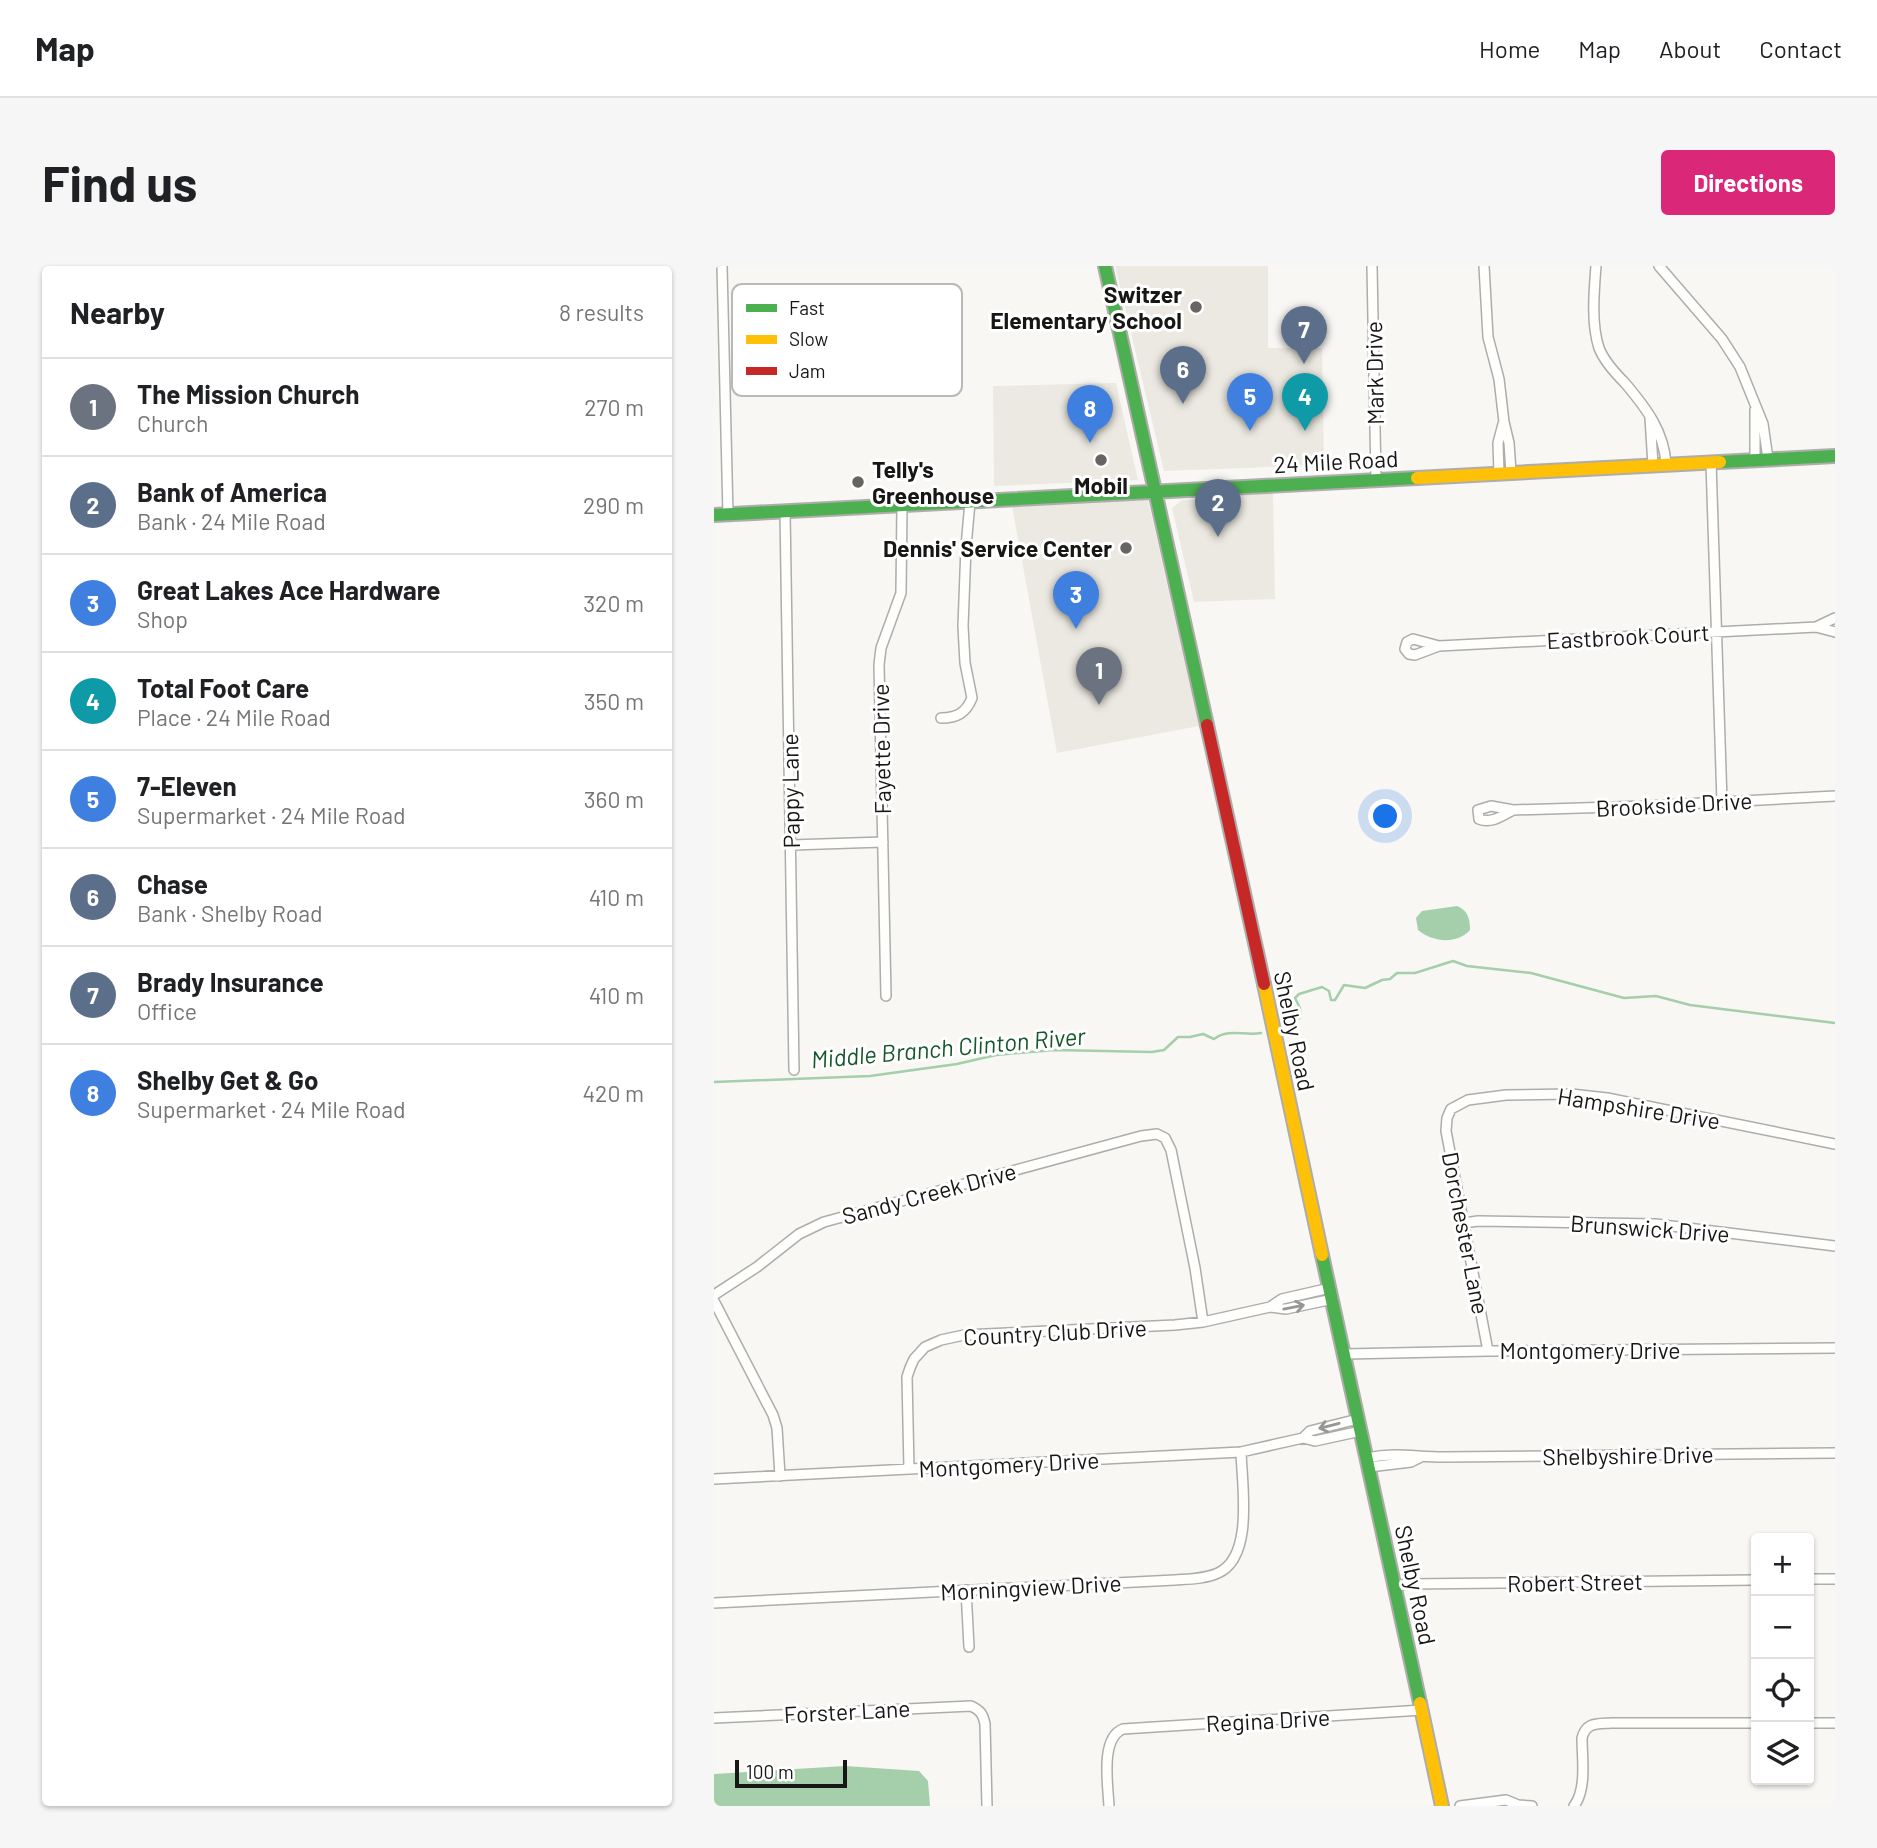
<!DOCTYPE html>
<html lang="en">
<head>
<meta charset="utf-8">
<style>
	:root { --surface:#fff; --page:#f6f6f6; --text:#202124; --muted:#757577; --line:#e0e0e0; --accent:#db2777 }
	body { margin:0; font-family:Barlow,sans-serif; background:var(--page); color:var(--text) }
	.controls { position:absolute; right:21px; bottom:21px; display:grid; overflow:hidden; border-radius:7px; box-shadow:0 2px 5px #0004 }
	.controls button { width:63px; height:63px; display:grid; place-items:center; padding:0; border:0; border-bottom:2px solid var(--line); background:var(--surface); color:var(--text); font:35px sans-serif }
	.scale { position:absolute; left:21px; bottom:18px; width:112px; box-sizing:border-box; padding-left:7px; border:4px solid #171715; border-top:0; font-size:19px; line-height:24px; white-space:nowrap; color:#171715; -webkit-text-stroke:5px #fff; paint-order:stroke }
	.you { position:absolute; left:672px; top:551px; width:24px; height:24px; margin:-18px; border:5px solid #fff; border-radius:50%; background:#1a73e8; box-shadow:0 0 0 10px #1a73e833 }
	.badge { display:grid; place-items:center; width:46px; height:46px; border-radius:50%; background:var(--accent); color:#fff; font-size:23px; font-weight:700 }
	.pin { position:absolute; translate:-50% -58px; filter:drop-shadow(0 2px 4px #0008) }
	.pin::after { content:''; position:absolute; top:37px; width:24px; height:21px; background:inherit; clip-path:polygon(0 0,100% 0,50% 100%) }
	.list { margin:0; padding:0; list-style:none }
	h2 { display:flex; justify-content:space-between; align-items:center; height:91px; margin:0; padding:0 28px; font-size:30px }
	h2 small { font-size:23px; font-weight:400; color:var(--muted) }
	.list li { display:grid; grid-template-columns:46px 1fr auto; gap:21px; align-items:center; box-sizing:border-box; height:98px; padding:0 28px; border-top:2px solid var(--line) }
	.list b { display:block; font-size:26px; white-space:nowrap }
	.list p { margin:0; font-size:23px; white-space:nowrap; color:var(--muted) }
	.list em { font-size:23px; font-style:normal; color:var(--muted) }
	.icon { flex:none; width:38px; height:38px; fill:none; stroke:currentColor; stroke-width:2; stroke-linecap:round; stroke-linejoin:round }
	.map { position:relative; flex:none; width:1121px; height:1540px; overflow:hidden; border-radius:7px }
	header { display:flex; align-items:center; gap:42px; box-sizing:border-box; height:98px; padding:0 35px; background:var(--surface); border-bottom:2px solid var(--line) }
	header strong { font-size:33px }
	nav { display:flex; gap:38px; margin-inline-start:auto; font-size:24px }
	.intro { display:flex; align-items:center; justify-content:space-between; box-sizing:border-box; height:168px; padding:0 42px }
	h1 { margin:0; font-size:49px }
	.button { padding:18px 32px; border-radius:7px; background:var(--accent); color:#fff; font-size:24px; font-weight:700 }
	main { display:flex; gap:42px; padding:0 42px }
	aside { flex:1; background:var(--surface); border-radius:7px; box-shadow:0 2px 5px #0004 }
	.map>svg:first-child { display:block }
	.built { fill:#ebe9e1 }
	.water { fill:#a5ceab }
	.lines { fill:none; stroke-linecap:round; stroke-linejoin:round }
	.stream { stroke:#a5ceab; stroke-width:2.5 }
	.street-casing { stroke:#aeadab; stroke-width:12 }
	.fast-casing { stroke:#aeadab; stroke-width:16 }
	.slow-casing { stroke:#aeadab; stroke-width:16 }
	.jam-casing { stroke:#aeadab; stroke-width:16 }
	.street { stroke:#fefefd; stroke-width:9 }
	.fast { stroke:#4caf50; stroke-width:12 }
	.slow { stroke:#ffc107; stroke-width:12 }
	.jam { stroke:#c62828; stroke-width:12 }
	.oneway { stroke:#969695 }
	.poi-dot { fill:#666563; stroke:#fff; stroke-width:2.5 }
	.labels { text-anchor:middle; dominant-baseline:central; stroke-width:6; stroke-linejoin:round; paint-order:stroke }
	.poi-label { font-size:23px; font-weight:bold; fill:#171715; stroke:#fff; text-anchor:end }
	.street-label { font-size:23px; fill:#171715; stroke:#fff }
	.water-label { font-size:24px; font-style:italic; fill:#16572a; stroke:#fff }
	.key { fill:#fff; stroke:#b9b9b9; stroke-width:2 }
	.key-label { font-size:19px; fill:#171715 }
</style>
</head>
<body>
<header>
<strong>Map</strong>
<nav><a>Home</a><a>Map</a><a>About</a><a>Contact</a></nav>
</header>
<div class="intro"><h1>Find us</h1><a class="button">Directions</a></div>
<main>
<aside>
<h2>Nearby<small>8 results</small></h2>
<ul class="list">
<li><span class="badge" style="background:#6b7280">1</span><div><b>The Mission Church</b><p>Church</p></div><em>270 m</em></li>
<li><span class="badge" style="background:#5c6f8a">2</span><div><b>Bank of America</b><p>Bank · 24 Mile Road</p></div><em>290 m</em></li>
<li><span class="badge" style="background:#3f7fe0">3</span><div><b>Great Lakes Ace Hardware</b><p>Shop</p></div><em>320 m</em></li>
<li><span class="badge" style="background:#0f9aa8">4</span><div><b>Total Foot Care</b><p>Place · 24 Mile Road</p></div><em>350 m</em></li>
<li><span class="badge" style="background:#3f7fe0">5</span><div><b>7-Eleven</b><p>Supermarket · 24 Mile Road</p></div><em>360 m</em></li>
<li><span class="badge" style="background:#5c6f8a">6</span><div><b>Chase</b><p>Bank · Shelby Road</p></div><em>410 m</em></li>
<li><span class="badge" style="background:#5c6f8a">7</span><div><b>Brady Insurance</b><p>Office</p></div><em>410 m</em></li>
<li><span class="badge" style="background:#3f7fe0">8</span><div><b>Shelby Get &amp; Go</b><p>Supermarket · 24 Mile Road</p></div><em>420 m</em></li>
</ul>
</aside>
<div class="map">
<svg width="1121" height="1540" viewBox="0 0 1121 1540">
	<rect width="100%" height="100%" fill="#f8f7f4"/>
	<path class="built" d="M401,0H554V82H608L610,199L450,205Z
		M402,117L424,214L280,220L279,120Z
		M559,227L561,333L480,336L458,242L468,234Z
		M434,234L485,460L343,487L298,240Z"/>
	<path class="water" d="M743,640C754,644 756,653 756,664C743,679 718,676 704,664L702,652L708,645Z
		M131,1500L205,1505L214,1515L216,1540H0V1508Z"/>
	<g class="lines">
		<path class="stream" d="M566,762L571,761L573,757L586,752V742L581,732L585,728L608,721L615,725L617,734H621L630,719L651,722L668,714L676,713L683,707H701L739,695L753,700L817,707L910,732L942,730L976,739L1121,757
			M0,816L156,810L243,798L282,789L340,784L438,786L450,784L464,771H476L489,768L500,773C515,762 530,770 547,767"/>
		<defs>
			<path id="street" d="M8,0L14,249
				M658,0L662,214
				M770,0L774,71L785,113L790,156L795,177L797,206
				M882,0C880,25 877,58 885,82C890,95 901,107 911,117C932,142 950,165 952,198
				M945,0L1008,73L1026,101L1049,158L1054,193
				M936,152L939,199
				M1041,194V144
				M997,196L1008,536
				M785,207L784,177L789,158
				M71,246L80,804
				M1102,361L1121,352
				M725,380L701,389L695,388L691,383L693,376L699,373L725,380L1102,361L1121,366
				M227,452C243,452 252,447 258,432L251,397L249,360L252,281L256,236
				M777,540L799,544C788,550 777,558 765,553L764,544Z
				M799,544L931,540L1121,530
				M77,579L169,576
				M172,730L165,399L167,382L187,327L188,240
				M750,957L764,955L941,958L1121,980
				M616,1022L568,1033L556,1041L572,1043L619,1033
				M0,1029L43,1001L85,968L110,956L427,870L443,868L451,872L457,884L481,1002L489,1056
				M0,1035L59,1149L63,1162L66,1210
				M774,1085L732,865L733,852L737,843L754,834L792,829L857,828L893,832L1121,878
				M631,1088L774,1085L1121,1082
				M589,1172L596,1165L644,1153
				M653,1192C682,1186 701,1191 730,1191L1121,1187
				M655,1201L697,1196L707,1191
				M195,1203L193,1111L196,1102L200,1093L211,1081L227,1074L250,1069L461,1059L489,1056L556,1041
				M0,1213L527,1186L589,1172L601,1175L647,1165
				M1095,1313H1121
				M680,1320L694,1318L1042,1314
				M252,1324L255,1381
				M0,1337L461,1314C475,1313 491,1313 504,1307C540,1291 528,1219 527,1186
				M0,1452L257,1440C266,1444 269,1448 271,1458L273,1540
				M1095,1457H1121
				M804,1539L818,1540
				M395,1540C394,1519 386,1472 409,1463L708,1444
				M746,1540L792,1534L804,1539L801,1540
				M860,1540C873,1523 868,1492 868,1472C872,1456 883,1458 897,1457H1042"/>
			<path id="fast" d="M391,0L493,459
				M1006,196L1121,190
				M0,249L703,212
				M608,989L706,1437"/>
			<path id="slow" d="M703,212L1006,196
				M550,718L608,989
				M706,1437L728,1540"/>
			<path id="jam" d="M493,459L550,718"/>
		</defs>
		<use href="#street" class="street-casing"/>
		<use href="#fast" class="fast-casing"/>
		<use href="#slow" class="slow-casing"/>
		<use href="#jam" class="jam-casing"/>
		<use href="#street" class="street"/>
		<use href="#fast" class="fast"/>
		<use href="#slow" class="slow"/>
		<use href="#jam" class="jam"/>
	</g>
	<defs><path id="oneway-shaft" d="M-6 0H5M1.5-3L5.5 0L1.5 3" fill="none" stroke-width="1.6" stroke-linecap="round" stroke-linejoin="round" transform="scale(1.75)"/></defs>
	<g class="oneway">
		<use href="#oneway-shaft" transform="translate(580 1041) rotate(-11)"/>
		<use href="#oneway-shaft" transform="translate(615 1160) rotate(166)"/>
	</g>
	<g class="poi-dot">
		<circle cx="482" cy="41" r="7"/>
		<circle cx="387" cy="194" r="7"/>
		<circle cx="144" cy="216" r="7"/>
		<circle cx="412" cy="282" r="7"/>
	</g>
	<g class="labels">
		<g class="poi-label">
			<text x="468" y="28">Switzer<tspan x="468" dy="26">Elementary School</tspan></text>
			<text x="158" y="203" text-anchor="start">Telly's<tspan x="158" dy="26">Greenhouse</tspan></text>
			<text x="387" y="219" text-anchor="middle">Mobil</text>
			<text x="398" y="282">Dennis' Service Center</text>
		</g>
		<g class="street-label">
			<text transform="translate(660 107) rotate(-91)">Mark Drive</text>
			<text transform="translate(622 195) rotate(-3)">24 Mile Road</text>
			<text transform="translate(914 370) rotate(-3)">Eastbrook Court</text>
			<text transform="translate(167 483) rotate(-91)">Fayette Drive</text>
			<text transform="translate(76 525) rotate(-91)">Pappy Lane</text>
			<text transform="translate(960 538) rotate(-3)">Brookside Drive</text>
			<text transform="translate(581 765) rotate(78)">Shelby Road</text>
			<text transform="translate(925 842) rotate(9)">Hampshire Drive</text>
			<text transform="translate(215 927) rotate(-15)">Sandy Creek Drive</text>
			<text transform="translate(936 962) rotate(4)">Brunswick Drive</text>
			<text transform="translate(752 967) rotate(79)">Dorchester Lane</text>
			<text transform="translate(341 1066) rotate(-3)">Country Club Drive</text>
			<text x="876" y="1084">Montgomery Drive</text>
			<text transform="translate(914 1189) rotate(-1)">Shelbyshire Drive</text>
			<text transform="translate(295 1198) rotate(-3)">Montgomery Drive</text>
			<text transform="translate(861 1316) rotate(-1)">Robert Street</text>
			<text transform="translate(702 1319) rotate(78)">Shelby Road</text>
			<text transform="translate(317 1321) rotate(-3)">Morningview Drive</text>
			<text transform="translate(133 1445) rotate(-3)">Forster Lane</text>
			<text transform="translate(554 1454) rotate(-3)">Regina Drive</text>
		</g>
		<g class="water-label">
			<text transform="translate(234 781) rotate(-5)">Middle Branch Clinton River</text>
		</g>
	</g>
	<rect x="18" y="18" width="230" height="112" rx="10" class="key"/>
	<rect x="32" y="38" width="31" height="8" fill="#4caf50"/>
	<rect x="32" y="69" width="31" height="9" fill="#ffc107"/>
	<rect x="32" y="101" width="31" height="8" fill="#c62828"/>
	<g class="key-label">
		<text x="75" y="49">Fast</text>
		<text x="75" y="80">Slow</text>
		<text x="75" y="112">Jam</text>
	</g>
</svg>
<div class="controls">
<button>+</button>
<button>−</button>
<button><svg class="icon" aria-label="locate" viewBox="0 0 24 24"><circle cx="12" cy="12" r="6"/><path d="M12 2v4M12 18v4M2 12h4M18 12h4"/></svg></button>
<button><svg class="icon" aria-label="layers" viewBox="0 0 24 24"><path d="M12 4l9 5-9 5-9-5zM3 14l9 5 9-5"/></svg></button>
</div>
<div class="scale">100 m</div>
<div class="you"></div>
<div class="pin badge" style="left:385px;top:439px;background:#6b7280">1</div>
<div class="pin badge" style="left:504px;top:271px;background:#5c6f8a">2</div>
<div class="pin badge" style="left:362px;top:363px;background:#3f7fe0">3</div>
<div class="pin badge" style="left:591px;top:165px;background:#0f9aa8">4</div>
<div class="pin badge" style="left:536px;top:165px;background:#3f7fe0">5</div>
<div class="pin badge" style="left:469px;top:138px;background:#5c6f8a">6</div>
<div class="pin badge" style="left:590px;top:98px;background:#5c6f8a">7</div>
<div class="pin badge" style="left:376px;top:177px;background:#3f7fe0">8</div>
</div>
</main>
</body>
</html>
